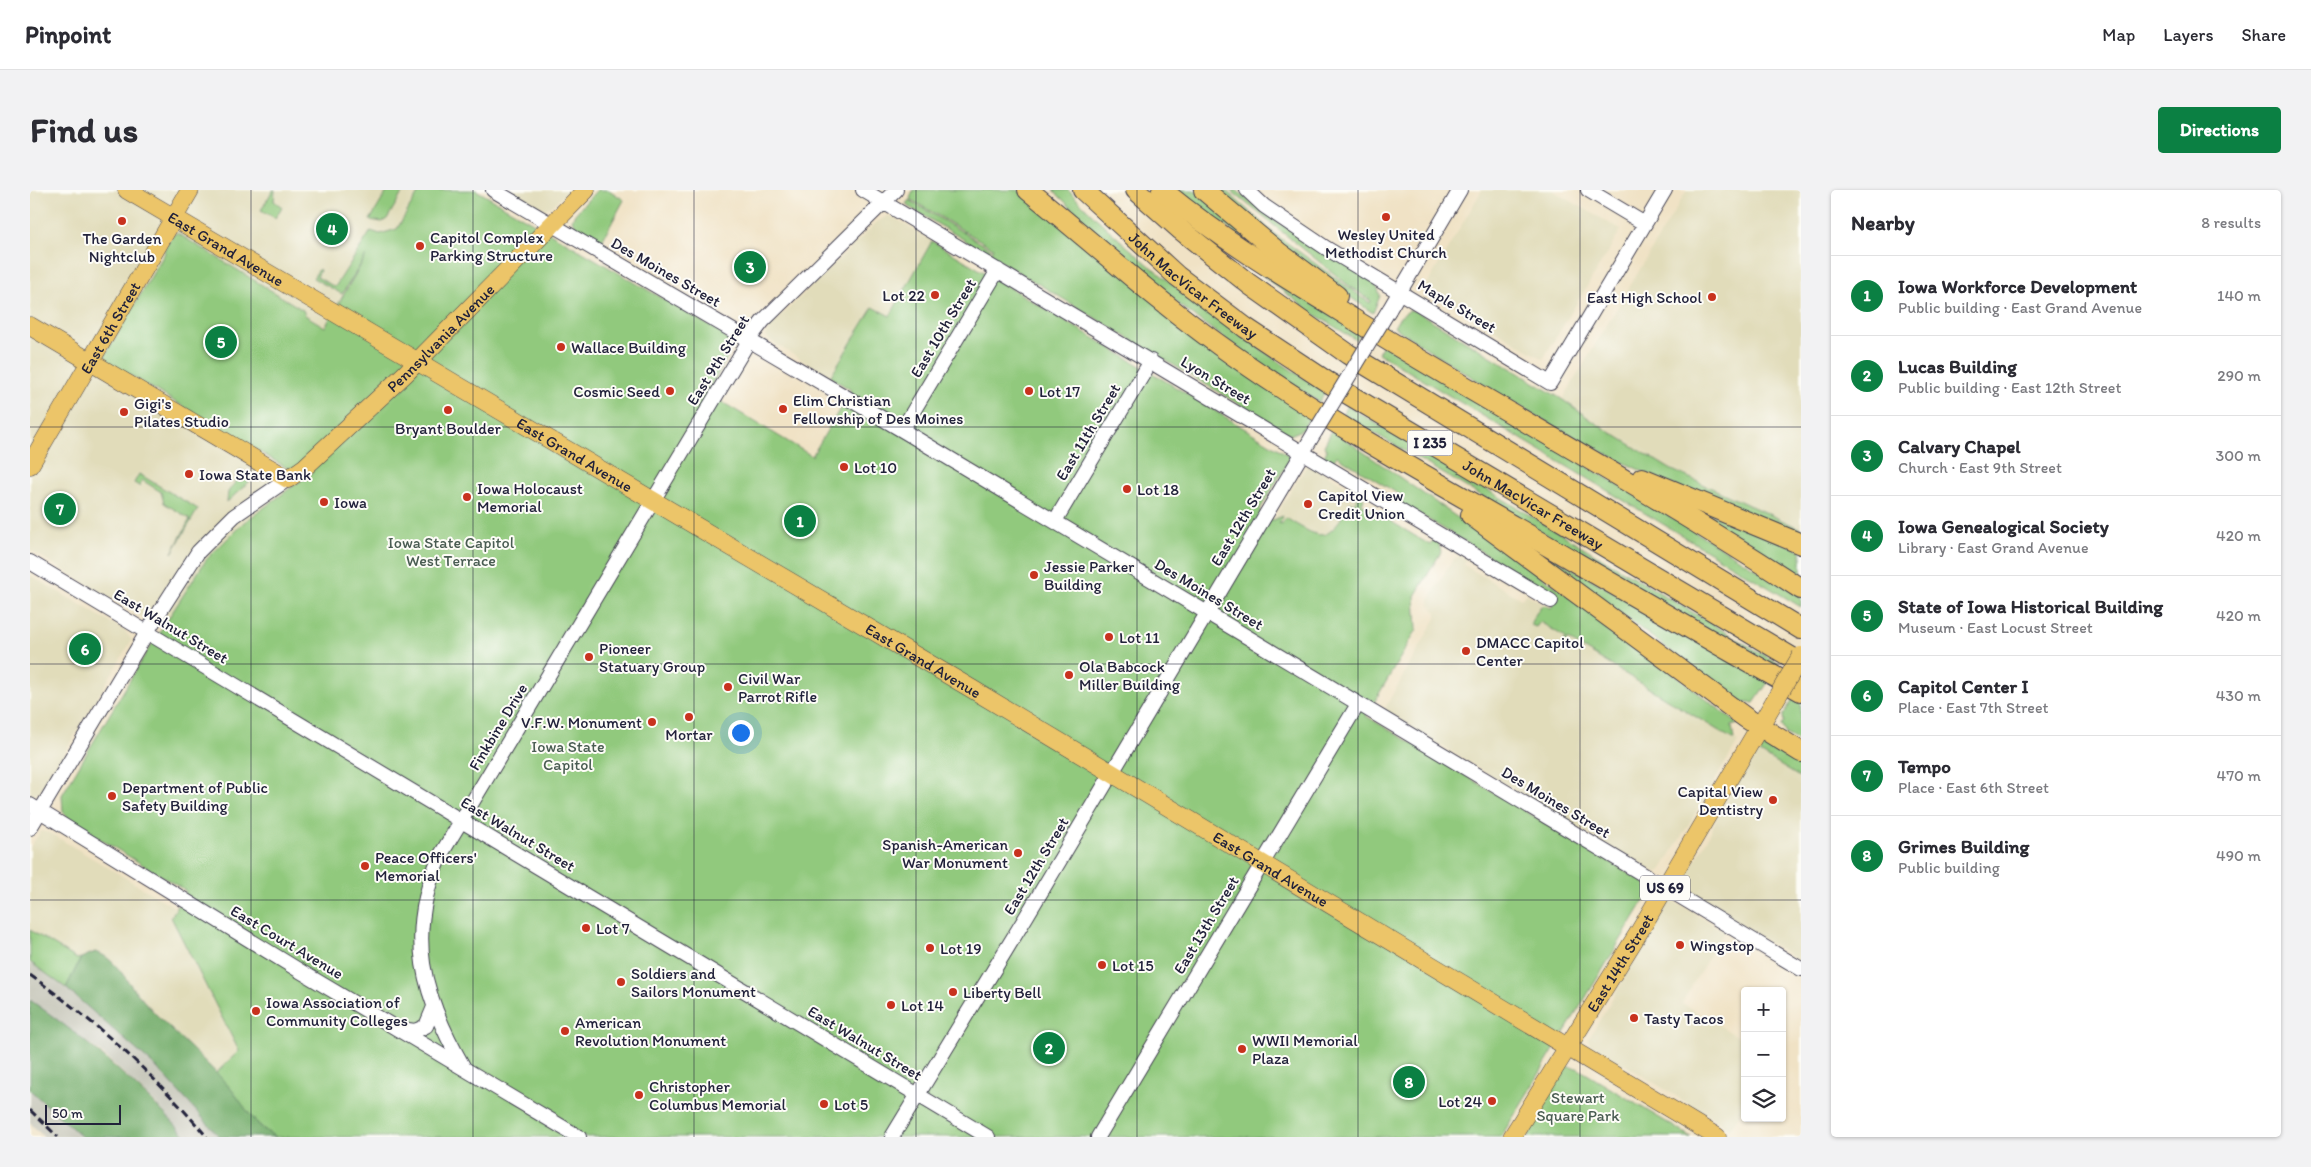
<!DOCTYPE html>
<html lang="en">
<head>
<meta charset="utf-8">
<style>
	:root { --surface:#fff; --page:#f2f2f3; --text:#2b2b33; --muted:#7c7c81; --line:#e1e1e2; --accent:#0b8043 }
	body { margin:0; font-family:Itim,sans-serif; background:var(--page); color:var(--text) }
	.controls { position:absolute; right:15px; bottom:15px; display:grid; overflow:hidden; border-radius:5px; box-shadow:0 1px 4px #0004 }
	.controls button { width:45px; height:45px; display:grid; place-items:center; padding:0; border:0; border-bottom:1px solid var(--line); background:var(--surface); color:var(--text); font:25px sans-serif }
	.scale { position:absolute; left:15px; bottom:12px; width:76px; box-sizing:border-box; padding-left:5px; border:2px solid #22223b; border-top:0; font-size:14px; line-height:18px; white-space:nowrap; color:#22223b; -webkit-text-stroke:4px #fdfcf7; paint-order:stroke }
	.you { position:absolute; left:710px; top:542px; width:18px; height:18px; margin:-12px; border:4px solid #fff; border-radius:50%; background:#1a73e8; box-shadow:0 0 0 8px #1a73e833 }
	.badge { display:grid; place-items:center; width:32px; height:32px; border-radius:50%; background:var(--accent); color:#fff; font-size:16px; font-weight:700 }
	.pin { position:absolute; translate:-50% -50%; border:2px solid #fff; box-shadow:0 1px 5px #0006 }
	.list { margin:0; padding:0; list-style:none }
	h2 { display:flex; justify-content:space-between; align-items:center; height:65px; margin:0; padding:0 20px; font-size:21px }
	h2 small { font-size:16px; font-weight:400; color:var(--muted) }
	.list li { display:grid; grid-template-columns:32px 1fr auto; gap:15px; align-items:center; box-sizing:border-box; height:80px; padding:0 20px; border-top:1px solid var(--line) }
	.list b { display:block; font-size:19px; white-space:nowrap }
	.list p { margin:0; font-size:16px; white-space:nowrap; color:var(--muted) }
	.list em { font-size:16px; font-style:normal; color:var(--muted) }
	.icon { flex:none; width:28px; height:28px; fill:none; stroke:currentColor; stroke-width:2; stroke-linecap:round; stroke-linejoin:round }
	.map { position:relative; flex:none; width:1771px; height:947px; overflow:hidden; border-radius:5px }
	header { display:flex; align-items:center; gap:30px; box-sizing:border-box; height:70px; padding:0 25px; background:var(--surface); border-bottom:1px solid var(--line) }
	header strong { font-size:24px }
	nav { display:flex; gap:28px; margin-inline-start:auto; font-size:18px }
	.intro { display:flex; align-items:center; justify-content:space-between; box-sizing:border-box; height:120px; padding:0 30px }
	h1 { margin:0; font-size:35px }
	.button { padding:12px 22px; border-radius:5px; background:var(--accent); color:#fff; font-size:18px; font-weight:700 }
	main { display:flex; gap:30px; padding:0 30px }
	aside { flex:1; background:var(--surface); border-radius:5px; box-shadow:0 1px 4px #0004 }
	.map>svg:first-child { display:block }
	.built { fill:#e1dcba }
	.industrial { fill:#c5c5b8 }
	.green { fill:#91c97d; stroke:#5a765c }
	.forest { fill:#74ad6c; stroke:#4b6854 }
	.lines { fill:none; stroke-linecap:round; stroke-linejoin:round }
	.minor-casing { stroke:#413f50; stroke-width:16 }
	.major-casing { stroke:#413f50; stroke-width:19 }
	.highway-casing { stroke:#413f50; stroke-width:22 }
	.minor { stroke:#fff; stroke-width:14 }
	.major { stroke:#ecc569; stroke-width:18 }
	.highway { stroke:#ecc569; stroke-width:20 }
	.rail { stroke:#22223b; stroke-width:3; stroke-dasharray:8 4; stroke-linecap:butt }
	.minor-bridge-casing { stroke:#413f50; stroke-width:16; stroke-linecap:butt }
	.major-bridge-casing { stroke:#413f50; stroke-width:19; stroke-linecap:butt }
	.minor-bridge { stroke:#fff; stroke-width:14 }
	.major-bridge { stroke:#ecc569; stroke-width:18 }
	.grid { fill:none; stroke:#22223b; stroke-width:1; stroke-opacity:0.55 }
	.poi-dot { fill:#c8321e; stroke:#fdfcf7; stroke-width:2 }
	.labels { text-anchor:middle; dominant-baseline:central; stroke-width:4; stroke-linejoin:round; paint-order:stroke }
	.shield { fill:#fdfcf7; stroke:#646373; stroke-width:1 }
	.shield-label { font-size:15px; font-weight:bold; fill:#22223b }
	.poi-label { font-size:16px; fill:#22223b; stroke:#fdfcf7; text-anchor:start }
	.street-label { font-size:16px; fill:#22223b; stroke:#fdfcf7 }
	.park-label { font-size:16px; fill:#495c52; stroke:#fdfcf7 }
</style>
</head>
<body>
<header>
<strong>Pinpoint</strong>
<nav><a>Map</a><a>Layers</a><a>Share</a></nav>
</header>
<div class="intro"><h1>Find us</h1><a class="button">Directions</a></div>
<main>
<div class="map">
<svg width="1771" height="947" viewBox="0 0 1771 947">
	<rect width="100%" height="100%" fill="#fdfcf7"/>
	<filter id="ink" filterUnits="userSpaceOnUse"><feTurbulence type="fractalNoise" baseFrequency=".02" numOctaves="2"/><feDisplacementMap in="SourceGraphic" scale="10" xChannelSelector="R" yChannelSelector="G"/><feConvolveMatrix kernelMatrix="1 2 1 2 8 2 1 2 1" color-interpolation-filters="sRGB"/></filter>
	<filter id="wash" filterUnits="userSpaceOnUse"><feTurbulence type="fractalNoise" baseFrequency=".0096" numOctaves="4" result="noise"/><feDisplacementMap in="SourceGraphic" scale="20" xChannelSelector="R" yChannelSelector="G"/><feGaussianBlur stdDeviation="1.12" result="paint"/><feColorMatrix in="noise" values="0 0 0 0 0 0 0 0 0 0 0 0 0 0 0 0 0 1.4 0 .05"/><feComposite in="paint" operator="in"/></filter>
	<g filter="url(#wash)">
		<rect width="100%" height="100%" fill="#f0e2c5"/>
		<path class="built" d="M0,0H390L367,39L349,44L296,137L275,125L272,120L168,58L166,54L149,44L147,43L134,60L135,63L78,158L75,165L77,173L92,184L98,183L274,288L228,319L183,362L132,439L0,360Z
			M479,0H539L523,15L516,19L509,18Z
			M1452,0H1522L1591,40L1513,169L1395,98Z
			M1657,0H1771V339L1640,279L1530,214Z
			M857,26L863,27L902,51L859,127L842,117L800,187L739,150L736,145L739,138L847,32Z
			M1277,275L1282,276L1330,304L1296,362L1243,330Z
			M1430,366L1436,369L1434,375L1491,409L1497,404L1514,415L1510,417L1500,434L1507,436L1509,432L1535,447L1531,454L1533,456L1538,449L1708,552L1632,679L1628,682L1618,680L1357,523L1356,516L1406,428V422L1399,414V410L1423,369Z
			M0,385L95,441L102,450L12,600L3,605L0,604Z
			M1725,561L1771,588V772L1658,703L1652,694L1678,648L1688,625Z
			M11,641L20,643L146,718L141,727L209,861L185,884L111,807L86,776L65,762L47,769L0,740V657Z
			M1640,709L1694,741L1652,813L1715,851V915L1700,939L1559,853V848L1607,766L1633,713Z"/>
		<path class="industrial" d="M0,772L36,798L127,878L190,947H157L124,912L73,864L0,810Z
			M0,900L8,906L52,947H14L0,933Z"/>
		<path class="green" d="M243,0H245L244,11L252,17L245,28L231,20Z
			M358,0H374L357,29L352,32L340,30Z
			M390,0H446L690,142L700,153L697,168L677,203L782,266L821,200L800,187L843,117L860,126L902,51L1257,264L1260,269L1258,272L1229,321L1243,330L1253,326L1249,333L1251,334L1256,328C1296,353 1297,352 1321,312L1324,314L1330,304L1334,308L1332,314L1400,355L1403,351H1408L1411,362L1385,406L1387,439L1336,526L1615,693L1618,700L1616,708L1471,947H246C222,935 205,903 185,884L209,861L141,727L156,701L42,632L33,622L32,605L116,463L176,370L213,333L274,288L98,184H92L77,173L75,165L135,63L134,60L143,45L147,43L273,120L275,125L295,137L336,66L312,104L283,88L289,79L290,80L287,87L305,97L341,41L350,44L367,39Z
			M567,0H579L594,10L571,53L546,38L542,30L545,24Z
			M883,0H988L1280,227L1272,240L1260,245L960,65L963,58L880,9Z
			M1023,0H1038C1114,79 1204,143 1295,202L1289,212C1239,179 1188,146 1142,109C1100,75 1061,38 1023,0Z
			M1143,0H1164L1265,84Z
			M1184,0H1195L1246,45L1340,113L1341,111L1318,95L1200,0H1206L1243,29L1342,92L1348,99L1350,106L1343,123L1290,86Z
			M879,10L961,59L958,64L879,17L876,14Z
			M1181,48L1332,141L1326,150L1284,124Z
			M1380,120L1386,121L1530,208L1567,234L1640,279L1771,339V346C1723,327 1674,309 1627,288C1535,247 1448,192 1364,137L1370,127Z
			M1354,153L1771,406V417L1348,163Z
			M1317,216L1749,474L1746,480L1312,224Z
			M1302,240L1580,434L1708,534L1702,536L1704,550L1538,449L1532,456L1535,447L1510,432L1506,437L1501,435V432L1510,417L1514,415L1521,418L1527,407L1369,312L1368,309L1370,305L1307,266L1302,271L1294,267L1297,260L1294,256Z
			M211,280L219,285L220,291L197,312L198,302L210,286L208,285Z
			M109,284L168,319L142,363L160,329L134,313L131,302L112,290L109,296L104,293Z
			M1632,305L1771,360V390Z
			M1477,341L1739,491L1724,513H1712Z
			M1765,505L1771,508V553L1756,544L1751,535L1754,533L1753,526Z
			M1738,550L1771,569V588L1730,563Z
			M0,740L47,769L51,768L36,798L0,772Z
			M1537,877L1547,878L1661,947H1498C1507,928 1521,889 1537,877Z"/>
		<path class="forest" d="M65,762C82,766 93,785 103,798C132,835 171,864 202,900C216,918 225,937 246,947H190L127,878L36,798L51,768Z
			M0,810C58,850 109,896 157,947H52L0,900Z"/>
	</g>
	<g filter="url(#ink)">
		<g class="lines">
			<defs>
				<path id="minor" d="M463,0L872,240L1771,779
					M833,0L1521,411
					M1217,0L1234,16L1296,58L1520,193L1635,0
					M1558,0L1615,34
					M1359,120L1430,0
					M872,240L968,80
					M1025,331L1121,171
					M0,372L958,947
					M0,615L270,781L549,947
					M0,638L125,429L168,362L204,326L258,289
					M371,839L385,841L396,836L404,817
					M434,878C392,805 375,745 410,666L723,144L733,131L866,0
					M862,947L996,727L1285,242
					M1068,947L1328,514"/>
				<g id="major">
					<path id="s1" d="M97,0L942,499L1687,947"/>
					<path id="s2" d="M0,136L258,289L275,277L375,184L556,0"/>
					<path id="s3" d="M0,275L160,0"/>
					<path id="s4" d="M1482,947L1609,742L1744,512"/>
				</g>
				<g id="highway">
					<path d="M998,0C1062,52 1122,107 1189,155C1283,223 1385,280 1485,337C1580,392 1675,448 1771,501"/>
					<path id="s5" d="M1053,0L1147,86L1216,138L1296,191L1771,473"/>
					<path d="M1106,0L1151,40L1219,94L1318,164L1771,439"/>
					<path d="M1132,0C1198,55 1273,98 1346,143C1487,229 1633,308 1771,399"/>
					<path d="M1174,0L1248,62L1307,106"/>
					<path d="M1612,288L1771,354"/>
					<path d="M1441,325L1716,528L1771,562"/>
				</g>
			</defs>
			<use href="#minor" class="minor-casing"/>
			<use href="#major" class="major-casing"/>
			<use href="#highway" class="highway-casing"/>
			<use href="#minor" class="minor"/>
			<use href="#major" class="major"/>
			<use href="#highway" class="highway"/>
			<path class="rail" d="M0,785C66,832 125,885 177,947
				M0,920L28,947"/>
			<defs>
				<path id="minor-bridge" d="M1285,242L1359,120"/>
				<path id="major-bridge" d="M1744,512L1771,466"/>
			</defs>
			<use href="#minor-bridge" class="minor-bridge-casing"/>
			<use href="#major-bridge" class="major-bridge-casing"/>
			<use href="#minor-bridge" class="minor-bridge"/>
			<use href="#major-bridge" class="major-bridge"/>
		</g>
	</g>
	<path class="grid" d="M221,0V947M443,0V947M664,0V947M886,0V947M1107,0V947M1328,0V947M1550,0V947M0,237H1771M0,474H1771M0,710H1771"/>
	<g class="poi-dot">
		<circle cx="1356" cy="27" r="5"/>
		<circle cx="92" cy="31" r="5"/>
		<circle cx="390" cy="56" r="5"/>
		<circle cx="905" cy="105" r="5"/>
		<circle cx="1682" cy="107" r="5"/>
		<circle cx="531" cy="157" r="5"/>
		<circle cx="640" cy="201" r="5"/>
		<circle cx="999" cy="201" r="5"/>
		<circle cx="753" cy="219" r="5"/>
		<circle cx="418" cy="220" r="5"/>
		<circle cx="94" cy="222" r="5"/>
		<circle cx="814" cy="277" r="5"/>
		<circle cx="159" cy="284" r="5"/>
		<circle cx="1097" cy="299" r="5"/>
		<circle cx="437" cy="307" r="5"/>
		<circle cx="294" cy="312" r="5"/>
		<circle cx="1278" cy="314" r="5"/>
		<circle cx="1004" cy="385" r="5"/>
		<circle cx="1079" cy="447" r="5"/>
		<circle cx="1436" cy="461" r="5"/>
		<circle cx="559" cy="467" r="5"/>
		<circle cx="1039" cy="485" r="5"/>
		<circle cx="698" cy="497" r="5"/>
		<circle cx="659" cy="527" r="5"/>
		<circle cx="622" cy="532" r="5"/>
		<circle cx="82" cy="606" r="5"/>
		<circle cx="1743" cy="610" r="5"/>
		<circle cx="988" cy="663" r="5"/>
		<circle cx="335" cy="676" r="5"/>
		<circle cx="556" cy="738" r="5"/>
		<circle cx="1650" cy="755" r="5"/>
		<circle cx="900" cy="758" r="5"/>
		<circle cx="1072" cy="775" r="5"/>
		<circle cx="591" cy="792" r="5"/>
		<circle cx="923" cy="802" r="5"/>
		<circle cx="861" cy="815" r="5"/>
		<circle cx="226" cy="821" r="5"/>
		<circle cx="1604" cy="828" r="5"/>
		<circle cx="535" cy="841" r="5"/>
		<circle cx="1212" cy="859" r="5"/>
		<circle cx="609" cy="905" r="5"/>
		<circle cx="1462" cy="911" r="5"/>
		<circle cx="794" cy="914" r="5"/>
	</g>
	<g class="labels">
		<g class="shield">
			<rect x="1377.5" y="240.5" width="45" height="25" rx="4"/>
			<rect x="1610" y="685.5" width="50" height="25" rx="4"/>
		</g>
		<g class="shield-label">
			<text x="1400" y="253">I 235</text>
			<text x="1635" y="698">US 69</text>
		</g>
		<g class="poi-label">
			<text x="1356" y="44" text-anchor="middle">Wesley United<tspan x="1356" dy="18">Methodist Church</tspan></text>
			<text x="400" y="47">Capitol Complex<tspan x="400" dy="18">Parking Structure</tspan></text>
			<text x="92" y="48" text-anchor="middle">The Garden<tspan x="92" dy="18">Nightclub</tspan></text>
			<text x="895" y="105" text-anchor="end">Lot 22</text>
			<text x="1672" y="107" text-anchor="end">East High School</text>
			<text x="541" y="157">Wallace Building</text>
			<text x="630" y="201" text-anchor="end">Cosmic Seed</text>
			<text x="1009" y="201">Lot 17</text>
			<text x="763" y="210">Elim Christian<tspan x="763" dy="18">Fellowship of Des Moines</tspan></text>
			<text x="104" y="213">Gigi's<tspan x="104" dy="18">Pilates Studio</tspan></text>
			<text x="418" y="238" text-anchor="middle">Bryant Boulder</text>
			<text x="824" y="277">Lot 10</text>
			<text x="169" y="284">Iowa State Bank</text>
			<text x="447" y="298">Iowa Holocaust<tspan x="447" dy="18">Memorial</tspan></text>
			<text x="1107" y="299">Lot 18</text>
			<text x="1288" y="305">Capitol View<tspan x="1288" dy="18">Credit Union</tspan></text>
			<text x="304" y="312">Iowa</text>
			<text x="1014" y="376">Jessie Parker<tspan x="1014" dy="18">Building</tspan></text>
			<text x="1089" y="447">Lot 11</text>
			<text x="1446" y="452">DMACC Capitol<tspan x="1446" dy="18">Center</tspan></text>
			<text x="569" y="458">Pioneer<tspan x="569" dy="18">Statuary Group</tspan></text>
			<text x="1049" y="476">Ola Babcock<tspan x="1049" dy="18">Miller Building</tspan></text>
			<text x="708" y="488">Civil War<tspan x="708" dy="18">Parrot Rifle</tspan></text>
			<text x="612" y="532" text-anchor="end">V.F.W. Monument</text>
			<text x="659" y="544" text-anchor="middle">Mortar</text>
			<text x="92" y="597">Department of Public<tspan x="92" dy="18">Safety Building</tspan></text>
			<text x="1733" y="601" text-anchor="end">Capital View<tspan x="1733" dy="18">Dentistry</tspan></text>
			<text x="978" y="654" text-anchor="end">Spanish-American<tspan x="978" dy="18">War Monument</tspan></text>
			<text x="345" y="667">Peace Officers'<tspan x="345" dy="18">Memorial</tspan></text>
			<text x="566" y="738">Lot 7</text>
			<text x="1660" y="755">Wingstop</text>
			<text x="910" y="758">Lot 19</text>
			<text x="1082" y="775">Lot 15</text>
			<text x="601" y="783">Soldiers and<tspan x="601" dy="18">Sailors Monument</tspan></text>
			<text x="933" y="802">Liberty Bell</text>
			<text x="236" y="812">Iowa Association of<tspan x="236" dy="18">Community Colleges</tspan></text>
			<text x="871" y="815">Lot 14</text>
			<text x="1614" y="828">Tasty Tacos</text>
			<text x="545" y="832">American<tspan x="545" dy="18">Revolution Monument</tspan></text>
			<text x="1222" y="850">WWII Memorial<tspan x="1222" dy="18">Plaza</tspan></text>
			<text x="619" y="896">Christopher<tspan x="619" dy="18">Columbus Memorial</tspan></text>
			<text x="1452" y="911" text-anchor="end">Lot 24</text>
			<text x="804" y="914">Lot 5</text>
		</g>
		<g class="street-label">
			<text stroke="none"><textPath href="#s1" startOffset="115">East Grand Avenue</textPath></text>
			<text transform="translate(636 82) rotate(30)">Des Moines Street</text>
			<text stroke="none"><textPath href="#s5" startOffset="146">John MacVicar Freeway</textPath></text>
			<text transform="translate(1427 116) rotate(31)">Maple Street</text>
			<text stroke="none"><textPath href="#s3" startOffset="159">East 6th Street</textPath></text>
			<text transform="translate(913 138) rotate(-59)">East 10th Street</text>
			<text stroke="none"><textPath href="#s2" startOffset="508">Pennsylvania Avenue</textPath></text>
			<text transform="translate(688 170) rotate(-58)">East 9th Street</text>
			<text transform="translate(1186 190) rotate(31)">Lyon Street</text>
			<text transform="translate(1058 242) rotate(-59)">East 11th Street</text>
			<text stroke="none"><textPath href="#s1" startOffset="520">East Grand Avenue</textPath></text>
			<text stroke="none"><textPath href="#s5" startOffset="551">John MacVicar Freeway</textPath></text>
			<text transform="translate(1213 327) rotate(-59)">East 12th Street</text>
			<text transform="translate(1179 404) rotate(31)">Des Moines Street</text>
			<text transform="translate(141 436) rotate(31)">East Walnut Street</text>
			<text stroke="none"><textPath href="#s1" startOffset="925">East Grand Avenue</textPath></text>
			<text transform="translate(468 537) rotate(-59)">Finkbine Drive</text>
			<text transform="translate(1526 612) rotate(31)">Des Moines Street</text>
			<text transform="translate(488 644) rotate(31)">East Walnut Street</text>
			<text transform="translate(1006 676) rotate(-59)">East 12th Street</text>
			<text stroke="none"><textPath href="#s1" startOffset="1330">East Grand Avenue</textPath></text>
			<text transform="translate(1176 735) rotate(-59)">East 13th Street</text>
			<text transform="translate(257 752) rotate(31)">East Court Avenue</text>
			<text stroke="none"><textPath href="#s4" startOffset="205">East 14th Street</textPath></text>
			<text transform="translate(835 853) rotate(31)">East Walnut Street</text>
		</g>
		<g class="park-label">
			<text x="421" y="352">Iowa State Capitol<tspan x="421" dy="18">West Terrace</tspan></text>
			<text x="538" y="556">Iowa State<tspan x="538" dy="18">Capitol</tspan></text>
			<text x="1548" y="907">Stewart<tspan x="1548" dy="18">Square Park</tspan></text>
		</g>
	</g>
</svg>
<div class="controls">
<button>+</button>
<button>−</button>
<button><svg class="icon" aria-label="layers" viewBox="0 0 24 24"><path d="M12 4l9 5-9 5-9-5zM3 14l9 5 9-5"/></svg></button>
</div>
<div class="scale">50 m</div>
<div class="you"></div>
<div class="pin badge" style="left:770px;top:331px">1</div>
<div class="pin badge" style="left:1019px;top:858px">2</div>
<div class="pin badge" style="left:720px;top:77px">3</div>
<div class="pin badge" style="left:302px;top:39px">4</div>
<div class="pin badge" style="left:191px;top:152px">5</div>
<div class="pin badge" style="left:55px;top:459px">6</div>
<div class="pin badge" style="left:30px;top:319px">7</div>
<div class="pin badge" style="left:1379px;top:892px">8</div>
</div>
<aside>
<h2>Nearby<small>8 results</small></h2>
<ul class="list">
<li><span class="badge">1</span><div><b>Iowa Workforce Development</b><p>Public building · East Grand Avenue</p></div><em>140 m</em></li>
<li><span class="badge">2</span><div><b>Lucas Building</b><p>Public building · East 12th Street</p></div><em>290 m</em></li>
<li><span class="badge">3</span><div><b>Calvary Chapel</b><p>Church · East 9th Street</p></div><em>300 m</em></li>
<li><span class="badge">4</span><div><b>Iowa Genealogical Society</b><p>Library · East Grand Avenue</p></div><em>420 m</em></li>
<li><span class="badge">5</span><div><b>State of Iowa Historical Building</b><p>Museum · East Locust Street</p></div><em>420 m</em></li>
<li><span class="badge">6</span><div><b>Capitol Center I</b><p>Place · East 7th Street</p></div><em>430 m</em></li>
<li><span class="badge">7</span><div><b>Tempo</b><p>Place · East 6th Street</p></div><em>470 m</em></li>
<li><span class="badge">8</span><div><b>Grimes Building</b><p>Public building</p></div><em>490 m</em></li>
</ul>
</aside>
</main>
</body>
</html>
